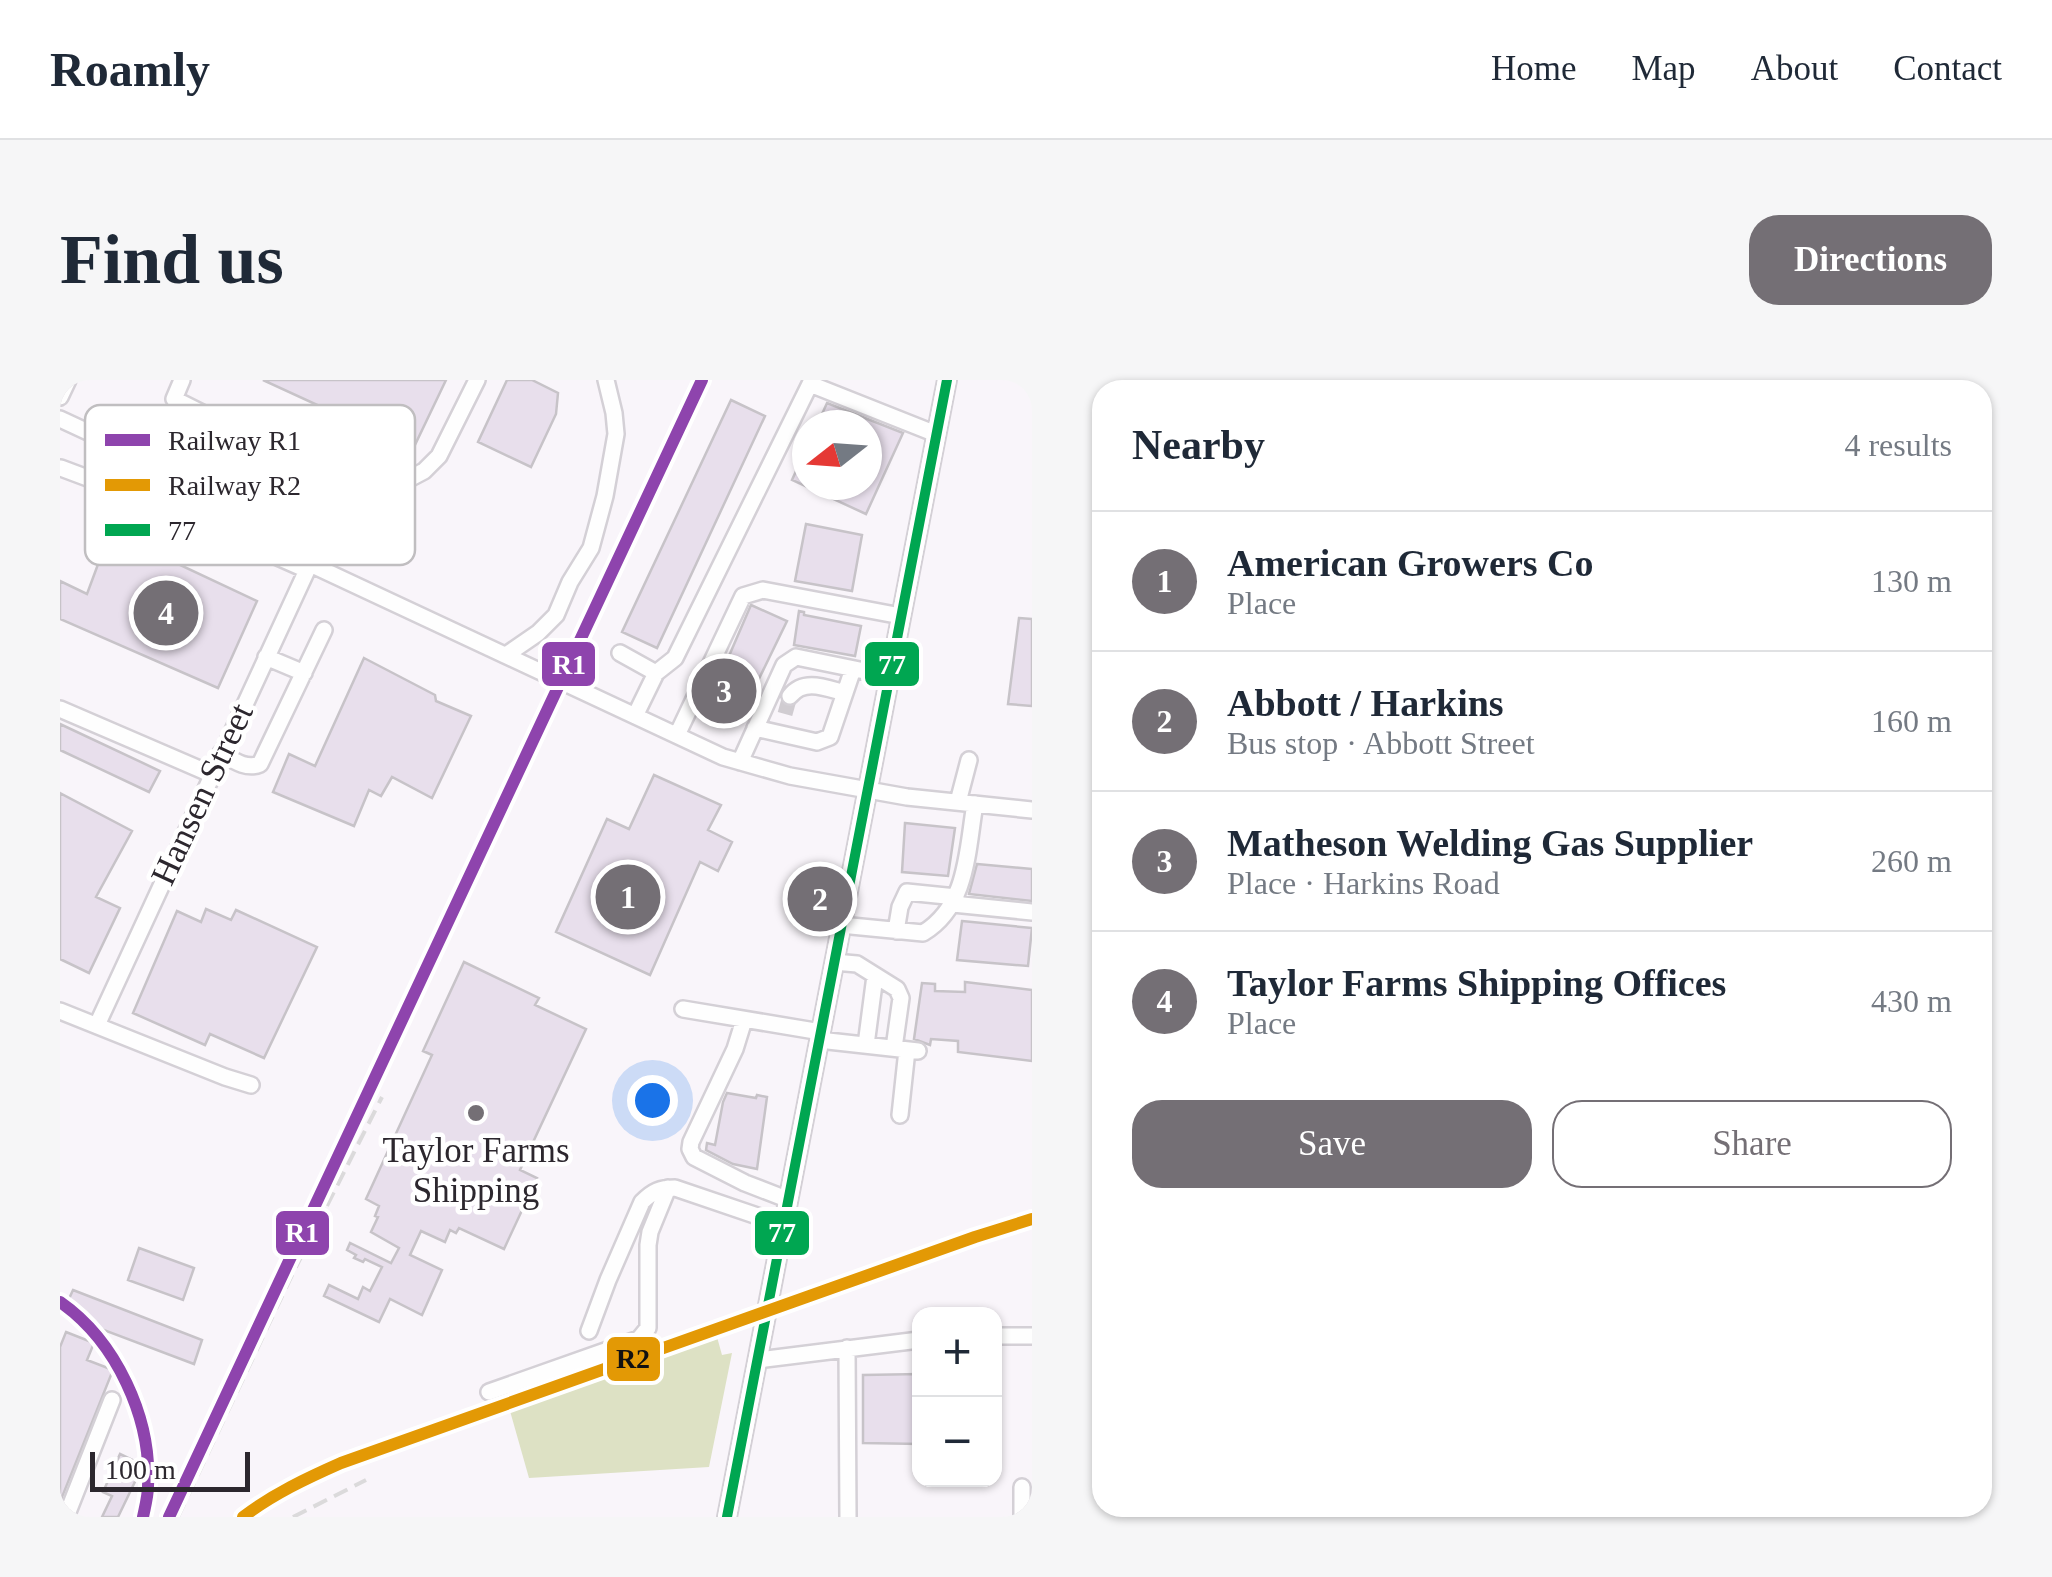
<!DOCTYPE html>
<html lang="en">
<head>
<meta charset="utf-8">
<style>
	:root { --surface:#fff; --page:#f6f6f7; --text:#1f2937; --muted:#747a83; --line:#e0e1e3; --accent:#746f75 }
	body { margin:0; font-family:"Times New Roman",serif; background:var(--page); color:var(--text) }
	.controls { position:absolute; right:30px; bottom:30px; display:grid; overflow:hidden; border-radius:20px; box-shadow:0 2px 8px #0004 }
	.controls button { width:90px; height:90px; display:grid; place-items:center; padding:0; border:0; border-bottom:2px solid var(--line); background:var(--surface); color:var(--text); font:50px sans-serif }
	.compass { position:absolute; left:732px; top:30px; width:90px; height:90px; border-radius:50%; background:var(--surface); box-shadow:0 2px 8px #0004; rotate:253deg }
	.scale { position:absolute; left:30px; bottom:25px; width:160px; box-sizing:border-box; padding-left:10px; border:5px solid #2c272e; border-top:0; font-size:28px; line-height:35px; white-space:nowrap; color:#2c272e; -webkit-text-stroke:8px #fff; paint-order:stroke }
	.you { position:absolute; left:592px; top:720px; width:35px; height:35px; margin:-25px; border:8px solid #fff; border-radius:50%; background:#1a73e8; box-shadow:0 0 0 15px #1a73e833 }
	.badge { display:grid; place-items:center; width:65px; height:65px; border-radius:50%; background:var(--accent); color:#fff; font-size:32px; font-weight:700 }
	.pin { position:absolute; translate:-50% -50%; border:5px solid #fff; box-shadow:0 2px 10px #0006 }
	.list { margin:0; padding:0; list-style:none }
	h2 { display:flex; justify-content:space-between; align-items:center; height:130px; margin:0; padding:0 40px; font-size:42px }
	h2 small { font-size:32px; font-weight:400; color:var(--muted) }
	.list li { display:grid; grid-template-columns:65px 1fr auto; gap:30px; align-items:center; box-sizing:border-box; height:140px; padding:0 40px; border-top:2px solid var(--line) }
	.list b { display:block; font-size:38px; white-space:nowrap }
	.list p { margin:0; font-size:32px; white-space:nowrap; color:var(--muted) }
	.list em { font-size:32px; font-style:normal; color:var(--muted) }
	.actions { display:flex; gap:20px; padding:30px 40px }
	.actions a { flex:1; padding:22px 0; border:2px solid var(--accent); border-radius:30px; text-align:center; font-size:35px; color:var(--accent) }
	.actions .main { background:var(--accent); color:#fff }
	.map { position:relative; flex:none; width:972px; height:1137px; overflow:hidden; border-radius:30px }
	header { display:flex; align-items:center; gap:60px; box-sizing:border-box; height:140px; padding:0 50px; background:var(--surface); border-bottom:2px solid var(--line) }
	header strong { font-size:48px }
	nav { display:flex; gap:55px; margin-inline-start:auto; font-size:35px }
	.intro { display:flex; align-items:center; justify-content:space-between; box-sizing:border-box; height:240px; padding:0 60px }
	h1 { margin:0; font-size:70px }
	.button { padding:25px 45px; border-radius:30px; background:var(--accent); color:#fff; font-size:35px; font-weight:700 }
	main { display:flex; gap:60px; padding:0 60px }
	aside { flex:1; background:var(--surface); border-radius:30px; box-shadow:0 2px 8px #0004 }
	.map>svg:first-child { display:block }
	.green { fill:#dde1c4 }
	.building { fill:#e8dfec; stroke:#c7c3c8; stroke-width:2.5 }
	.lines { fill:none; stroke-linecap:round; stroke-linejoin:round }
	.minor-tunnel { stroke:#d0ccd1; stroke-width:15; stroke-dasharray:15 8; stroke-linecap:butt }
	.minor-casing { stroke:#d4d0d6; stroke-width:20 }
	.major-casing { stroke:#d4d0d6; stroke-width:22 }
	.minor { stroke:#fefefe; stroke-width:15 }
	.major { stroke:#fefefe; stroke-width:18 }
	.rail { stroke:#dbdadb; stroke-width:4; stroke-dasharray:15 8; stroke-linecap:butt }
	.bus-1-casing { stroke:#fff; stroke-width:18 }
	.bus-1 { stroke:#00a651; stroke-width:10 }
	.rail-1-casing { stroke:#fff; stroke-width:20 }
	.rail-2-casing { stroke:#fff; stroke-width:20 }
	.rail-1 { stroke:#8e44ad; stroke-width:12 }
	.rail-2 { stroke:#e39905; stroke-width:12 }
	.poi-dot { fill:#746f75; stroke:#fff; stroke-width:4 }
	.labels { text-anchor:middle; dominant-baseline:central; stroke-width:9; stroke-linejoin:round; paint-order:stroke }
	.street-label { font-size:35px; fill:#2c272e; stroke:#fff }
	.poi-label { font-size:35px; fill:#2c272e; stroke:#fff }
	.key { fill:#fff; stroke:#c0bec0; stroke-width:2.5 }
	.key-label { font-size:28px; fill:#2c272e }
	.line-badge { stroke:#fff; stroke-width:4 }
	.badge-label { font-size:28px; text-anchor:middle; font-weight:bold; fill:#fff }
	.pale-badge-label { font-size:28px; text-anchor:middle; font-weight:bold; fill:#111 }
</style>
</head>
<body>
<header>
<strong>Roamly</strong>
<nav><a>Home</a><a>Map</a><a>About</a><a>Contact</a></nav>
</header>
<div class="intro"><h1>Find us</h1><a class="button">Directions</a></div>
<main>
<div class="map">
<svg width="972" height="1137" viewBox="0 0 972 1137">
	<rect width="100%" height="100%" fill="#f9f5fa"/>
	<path class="green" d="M657,957L662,975L672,973L649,1087L469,1098L450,1031Z"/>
	<path class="building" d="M203,0H386L353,69Z
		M447,0H472L498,13L496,34L471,87L418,62Z
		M671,20L705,36L597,268L562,252Z
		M767,23L843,53L806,134L732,100L747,67V105H807V45H757Z
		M746,144L802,155L792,211L735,201Z
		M50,152L197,221L158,308L0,239V201L27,214Z
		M691,225L727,241L678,342L651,329L655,322L650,320Z
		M739,231L744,232V235L801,246L795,276L734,265Z
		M959,238L972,239V326L948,324Z
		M304,278L375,315L376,321L411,336L372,418L332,397L321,416L309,410L294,446L213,412L229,374L255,386Z
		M0,344L100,391L89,412L0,370Z
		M594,395L661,425L648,450L672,462L658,491L640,482L590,595L496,552L547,439L569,449Z
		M0,413L72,451L36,517L60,528L29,593L0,579Z
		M845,443L895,448L888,496L842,492Z
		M917,484L972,489V521L909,514Z
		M146,529L171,540L176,530L257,567L204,678L150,654L145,665L73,633L117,531L141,542Z
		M902,541L972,548L968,586L897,580Z
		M404,582L479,618L475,625L526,649L460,790L477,798L444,869L399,848L396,853L390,850L385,862L361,851L350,875L382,890L362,935L330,919L319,942L264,916L269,905L298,919L303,907L310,911L322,887L305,879L303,882L294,878L296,875L287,870L290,863L331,883L339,868L311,852L318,837L315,836L319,826L306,819L372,675L363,671Z
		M905,602L972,610V681L898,672V661L871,659L870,665L854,659L862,603L875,604V611L905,612Z
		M667,713L696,718L697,715L707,717L697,789L673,784L646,770L647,763L655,765L663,722Z
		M79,868L134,888L123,920L68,900Z
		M13,910L142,960L134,984L41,949L8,921Z
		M6,952L34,963L27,980L53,990L0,1122V967Z
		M860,994V1064L803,1063V995Z
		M60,1074L83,1085L58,1137H42L52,1116L43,1112Z"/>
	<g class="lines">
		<path class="minor-tunnel" d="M725,334L730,316"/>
		<defs>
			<path id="minor" d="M0,17L8,0
				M0,39L99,85L124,24L114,19L122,0
				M1,88L105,127L247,190
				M118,133L158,41L124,24
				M250,184L663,377L730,396L847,417L972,430
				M560,273L596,293L575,336
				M446,275L478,253L496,235L510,202L531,168L545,116L556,54L554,33L546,0
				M206,277L244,293
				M596,293L615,278L750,4L876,54
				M730,316C744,298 766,308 785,313
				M0,329L151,394
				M695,348L757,362L770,357L793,289
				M617,355L683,216L703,210L841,236
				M161,373C173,380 186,390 200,384L264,250
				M680,382L724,285L736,277L829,296
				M898,422L909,380
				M893,524L972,532
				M781,545L863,553C908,526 907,470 915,424
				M836,551L840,527L847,512L896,517
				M774,582L797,584L837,609L841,618L834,668
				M623,629L761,652
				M0,631L165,697L191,705
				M684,640L675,669L631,762L630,769L634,777L685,803L729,820
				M37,645L272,136L287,122L345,101L364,91L379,76L417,0
				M759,660L858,671
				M806,665L815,596
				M840,735L847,670
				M529,951L548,900L582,822C593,811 600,808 615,808L724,845
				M934,956H972
				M787,968L788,1137
				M698,980L859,960
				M429,1012L579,959L588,948V865L590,852L608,808
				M962,1107V1137
				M6,1137L52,1020"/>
			<path id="major" d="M667,1137L887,0"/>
		</defs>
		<use href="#minor" class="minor-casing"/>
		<use href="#major" class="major-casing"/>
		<use href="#minor" class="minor"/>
		<use href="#major" class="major"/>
		<path class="rail" d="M0,922C56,961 92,1038 88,1106C88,1116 85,1127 83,1137
			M118,1137L233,893L322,717
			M183,1137C213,1114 247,1098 281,1083L915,857L972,839
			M233,1137L306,1100"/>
		<defs>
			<path id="bus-1" d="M667,1137L887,0"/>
		</defs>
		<use href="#bus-1" class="bus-1-casing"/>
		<use href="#bus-1" class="bus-1"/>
		<defs>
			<path id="rail-1" d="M0,922C56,961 92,1038 88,1106C88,1116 85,1127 83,1137
				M109,1137L642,0"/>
			<path id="rail-2" d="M183,1137C213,1114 247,1098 281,1083L915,857L972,839"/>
		</defs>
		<use href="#rail-1" class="rail-1-casing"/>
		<use href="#rail-2" class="rail-2-casing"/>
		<use href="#rail-1" class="rail-1"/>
		<use href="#rail-2" class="rail-2"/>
	</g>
	<circle class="poi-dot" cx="416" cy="733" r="10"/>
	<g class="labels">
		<g class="street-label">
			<text transform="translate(142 414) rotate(-65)">Hansen Street</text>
		</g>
		<g class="poi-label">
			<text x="416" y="770">Taylor Farms<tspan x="416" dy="40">Shipping</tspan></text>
		</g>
	</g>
	<rect x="25" y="25" width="330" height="160" rx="15" class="key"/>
	<rect x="45" y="54" width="45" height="12" fill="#8e44ad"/>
	<rect x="45" y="99" width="45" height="12" fill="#e39905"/>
	<rect x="45" y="144" width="45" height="12" fill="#00a651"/>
	<g class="key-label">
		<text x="108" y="70">Railway R1</text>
		<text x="108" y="115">Railway R2</text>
		<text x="108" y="160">77</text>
	</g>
	<g class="line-badge">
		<rect x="803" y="260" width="58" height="48" rx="10" fill="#00a651"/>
		<rect x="480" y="260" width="57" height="48" rx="10" fill="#8e44ad"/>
		<rect x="214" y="829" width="57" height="48" rx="10" fill="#8e44ad"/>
		<rect x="693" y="829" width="58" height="48" rx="10" fill="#00a651"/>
		<rect x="545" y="955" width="57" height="48" rx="10" fill="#e39905"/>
	</g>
	<g class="badge-label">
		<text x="832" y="294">77</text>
		<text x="509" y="294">R1</text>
		<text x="242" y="862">R1</text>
		<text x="722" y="862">77</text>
	</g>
	<g class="pale-badge-label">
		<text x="573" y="988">R2</text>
	</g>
</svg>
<div class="controls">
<button>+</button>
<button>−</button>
</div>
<svg class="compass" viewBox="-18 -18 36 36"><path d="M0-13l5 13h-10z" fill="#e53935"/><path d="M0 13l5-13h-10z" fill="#747a83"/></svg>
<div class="scale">100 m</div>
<div class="you"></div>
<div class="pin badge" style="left:568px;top:517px">1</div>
<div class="pin badge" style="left:760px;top:519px">2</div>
<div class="pin badge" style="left:664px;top:311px">3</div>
<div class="pin badge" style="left:106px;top:233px">4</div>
</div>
<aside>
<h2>Nearby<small>4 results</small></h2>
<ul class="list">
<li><span class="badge">1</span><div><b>American Growers Co</b><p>Place</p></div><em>130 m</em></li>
<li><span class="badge">2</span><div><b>Abbott / Harkins</b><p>Bus stop · Abbott Street</p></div><em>160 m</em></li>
<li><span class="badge">3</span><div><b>Matheson Welding Gas Supplier</b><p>Place · Harkins Road</p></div><em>260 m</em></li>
<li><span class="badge">4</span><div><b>Taylor Farms Shipping Offices</b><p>Place</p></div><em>430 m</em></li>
</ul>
<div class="actions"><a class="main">Save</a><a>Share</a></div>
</aside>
</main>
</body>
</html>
